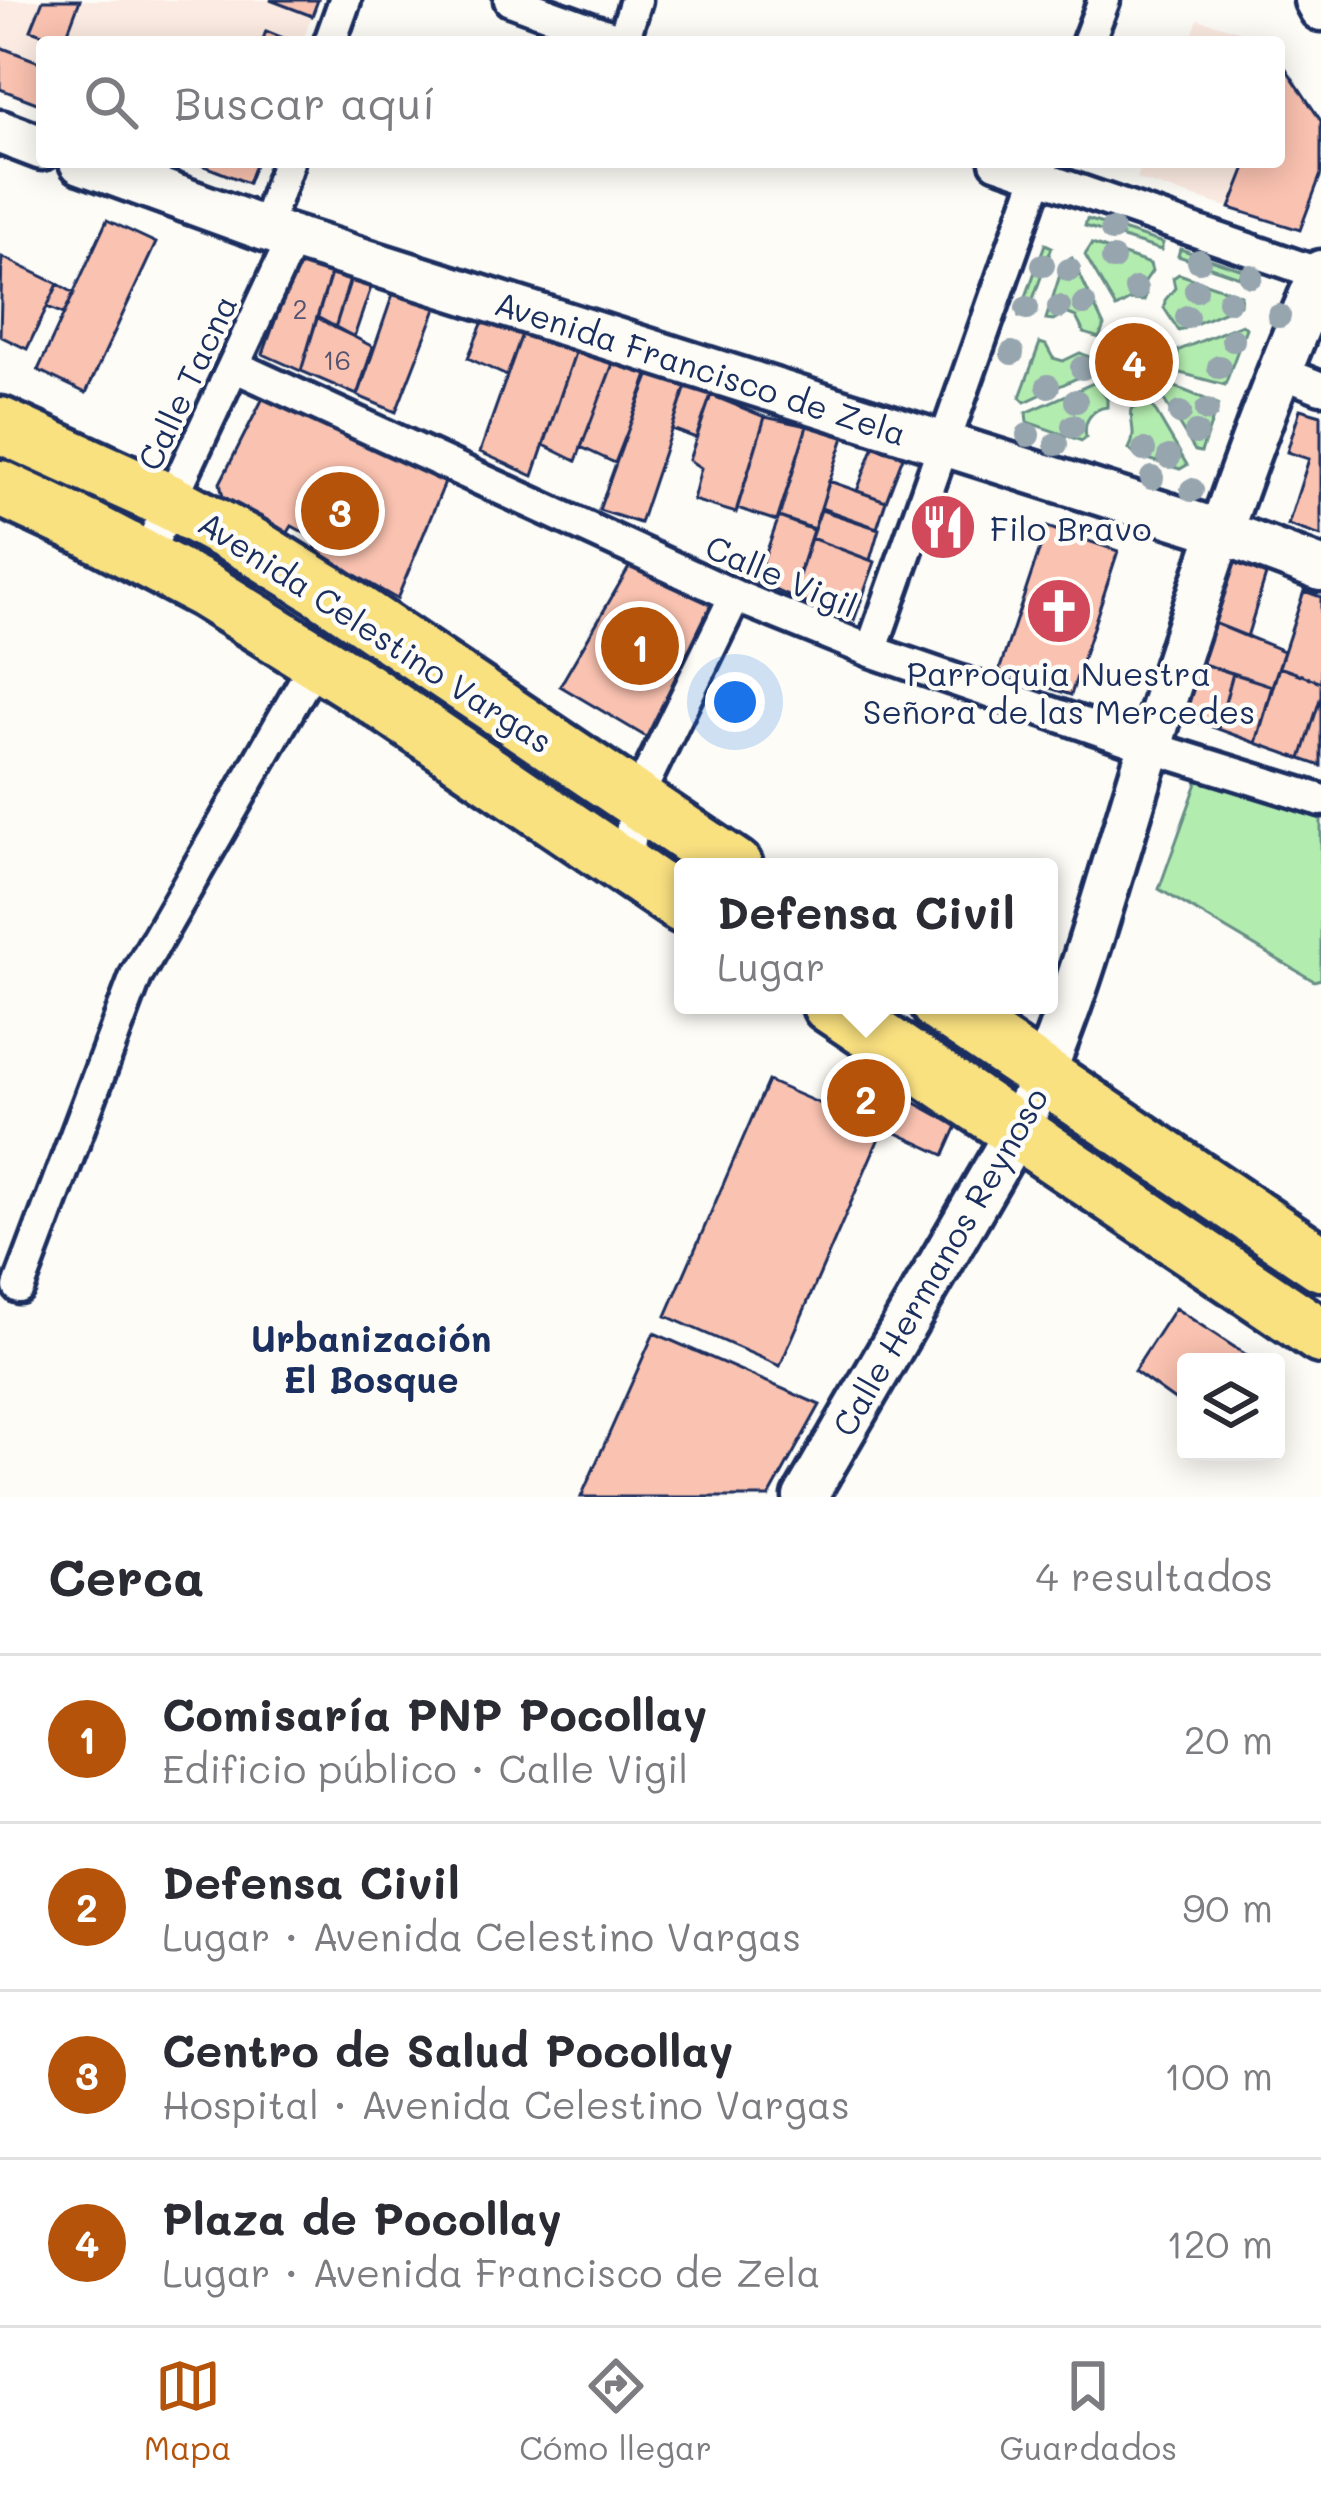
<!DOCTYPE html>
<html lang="es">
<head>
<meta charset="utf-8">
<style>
	:root { --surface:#fff; --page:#f7f7f7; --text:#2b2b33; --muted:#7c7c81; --line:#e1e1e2; --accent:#b45309 }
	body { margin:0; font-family:Mali,sans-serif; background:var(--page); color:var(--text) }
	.controls { position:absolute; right:36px; bottom:36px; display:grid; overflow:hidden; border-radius:12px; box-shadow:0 6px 30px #0003 }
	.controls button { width:108px; height:108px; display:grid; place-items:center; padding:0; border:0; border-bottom:3px solid var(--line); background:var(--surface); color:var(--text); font:60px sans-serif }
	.you { position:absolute; left:735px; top:702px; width:42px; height:42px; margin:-30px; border:9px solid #fff; border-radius:50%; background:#1a73e8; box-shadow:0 0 0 18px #1a73e833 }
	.badge { display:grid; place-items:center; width:78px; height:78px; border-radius:50%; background:var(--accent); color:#fff; font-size:39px; font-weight:700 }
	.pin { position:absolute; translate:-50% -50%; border:6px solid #fff; box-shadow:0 3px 12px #0006 }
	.popup { position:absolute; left:674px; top:858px; width:384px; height:156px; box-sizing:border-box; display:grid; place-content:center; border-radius:12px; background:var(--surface); filter:drop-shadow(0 3px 9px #0005); font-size:39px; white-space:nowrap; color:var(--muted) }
	.popup b { font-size:45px; color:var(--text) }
	.popup::after { content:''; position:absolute; left:50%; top:100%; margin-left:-24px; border:24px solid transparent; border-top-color:var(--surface) }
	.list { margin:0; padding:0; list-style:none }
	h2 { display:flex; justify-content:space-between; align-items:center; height:156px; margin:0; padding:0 48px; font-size:51px }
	h2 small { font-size:39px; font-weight:400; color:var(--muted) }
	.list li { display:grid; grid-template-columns:78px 1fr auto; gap:36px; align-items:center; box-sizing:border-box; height:168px; padding:0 48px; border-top:3px solid var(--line) }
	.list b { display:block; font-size:45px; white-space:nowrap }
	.list p { margin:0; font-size:39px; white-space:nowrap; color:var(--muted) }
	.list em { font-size:39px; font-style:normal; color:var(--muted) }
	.icon { flex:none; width:66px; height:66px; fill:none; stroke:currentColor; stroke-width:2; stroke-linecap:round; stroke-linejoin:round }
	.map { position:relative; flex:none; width:1321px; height:1497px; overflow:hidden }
	.search { position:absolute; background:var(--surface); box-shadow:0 6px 30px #0003; left:36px; right:36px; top:36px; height:132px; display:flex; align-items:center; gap:30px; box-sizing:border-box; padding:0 42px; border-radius:12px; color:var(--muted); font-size:45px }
	.sheet { height:828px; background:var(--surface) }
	nav { display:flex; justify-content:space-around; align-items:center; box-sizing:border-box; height:168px; border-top:3px solid var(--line); background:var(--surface); font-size:33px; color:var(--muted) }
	nav a { display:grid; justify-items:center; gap:6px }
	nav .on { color:var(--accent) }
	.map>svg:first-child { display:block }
	.built { fill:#fcebe2 }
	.green { fill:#b3ecaf; stroke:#678e86; stroke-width:3 }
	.building { fill:#fac2b0; stroke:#1b2f5e; stroke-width:3 }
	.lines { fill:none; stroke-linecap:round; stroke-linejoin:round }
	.street-casing { stroke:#1b2f5e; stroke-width:39 }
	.secondary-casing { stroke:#1b2f5e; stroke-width:51 }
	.highway-casing { stroke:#1b2f5e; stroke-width:63 }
	.street { stroke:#fdfcf7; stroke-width:30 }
	.secondary { stroke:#fdfcf7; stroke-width:42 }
	.highway { stroke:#fae180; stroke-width:54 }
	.tree { fill:#96a5ae }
	.labels { text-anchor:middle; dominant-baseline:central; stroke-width:9; stroke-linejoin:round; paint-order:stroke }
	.number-label { font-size:27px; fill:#535472 }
	.street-label { font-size:33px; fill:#1b2f5e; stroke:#fdfcf7 }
	.poi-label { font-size:33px; fill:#1b2f5e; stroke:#fdfcf7; text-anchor:start }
	.neighbourhood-label { font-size:36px; font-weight:bold; fill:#1b2f5e; stroke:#fdfcf7 }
</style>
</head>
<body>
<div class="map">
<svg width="1321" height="1497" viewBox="0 0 1321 1497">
	<rect width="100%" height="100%" fill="#fdfcf7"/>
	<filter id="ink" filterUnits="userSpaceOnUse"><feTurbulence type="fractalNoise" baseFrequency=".00833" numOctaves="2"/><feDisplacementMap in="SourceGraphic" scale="24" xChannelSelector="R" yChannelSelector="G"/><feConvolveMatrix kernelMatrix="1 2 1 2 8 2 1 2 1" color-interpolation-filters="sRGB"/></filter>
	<g filter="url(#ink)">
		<path class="built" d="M0,0H318L302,42H42V105L0,89Z
			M1198,19L1249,34L1257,42H1190Z
			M1143,162H1248L1230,208L1137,179Z"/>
		<path class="green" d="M1087,219L1163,243L1161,250L1085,226Z
			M1045,244L1052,247L1026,318L1019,316Z
			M1092,244L1150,264L1152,271L1143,284L1146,294L1144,301L1130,300L1116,308L1085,255Z
			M1180,249L1261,276L1257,283L1178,256Z
			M1072,258L1104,326L1099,338L1084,333L1076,317L1066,313L1053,320L1046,319L1064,262Z
			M1179,274L1241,295L1240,305L1179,331L1164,308L1165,300L1175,288L1173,278Z
			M1242,324L1246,328L1225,385L1173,371L1179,350Z
			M1040,343L1046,345L1053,358L1063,361L1080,353L1092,358L1094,370L1025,402L1020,397Z
			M1096,382L1107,399V407C1091,409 1083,422 1086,437L1082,441L1027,422L1026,413Z
			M1168,384L1218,404L1201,452L1195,451L1161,395Z
			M1150,402L1187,465L1180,469L1135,455L1129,449C1138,433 1129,424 1132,409Z
			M1198,780L1321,819V979L1314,981L1159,889Z"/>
		<path class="building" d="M43,0H80L64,42L31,30Z
			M270,0H318L312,16Z
			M266,31L293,42H262Z
			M0,47L42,63V105L0,89Z
			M1285,67L1321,121V174L1300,230L1230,208L1248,162H1279V82Z
			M194,162H256L248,183Z
			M107,220L156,243L86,393L38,370Z
			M301,249L335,261L301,371L263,354Z
			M2,257L58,284L27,349L0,336Z
			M335,261L354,266L335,328L317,317Z
			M355,266L376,273L354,337L335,328Z
			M397,282L441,296L396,412L358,396Z
			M58,284L74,293L64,314L47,307Z
			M486,314L523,331L507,376L468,358Z
			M317,317L373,347L357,395L301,371Z
			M523,331L577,347L533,476L480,452Z
			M577,347L614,361L576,461L544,445Z
			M614,361L650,374L615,463L581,447Z
			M648,375L687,383L640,523L599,510Z
			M687,383L711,395L696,438L672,429Z
			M711,395L765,417L736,513L693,500L701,468L689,460Z
			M263,398L446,480L397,599L317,553L314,538L292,526L287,534L223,497L220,483Z
			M1300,409L1321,415V536L1288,525L1309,459L1287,452Z
			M765,417L807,426L777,521L737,508Z
			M807,426L844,437L814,529L779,517Z
			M875,443L904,454L886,501L857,491Z
			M829,481L886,501L877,528L821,508Z
			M821,510L879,529L870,560L811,538Z
			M779,517L813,530L791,597L756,581Z
			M1047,527L1118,551L1071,695L999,671Z
			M811,538L875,562L854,620L792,598Z
			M1224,558L1266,575L1247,637L1204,619Z
			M631,564L718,606L648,738L560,686Z
			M1304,591L1321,597V682L1279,667Z
			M1204,619L1284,651L1272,686L1190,660Z
			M1190,660L1233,673L1218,729L1174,713Z
			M1279,667L1321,682V696L1301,759L1256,743Z
			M1233,673L1272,686L1256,743L1218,729Z
			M1321,696V766L1301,759Z
			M846,1069L899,1094L884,1127L833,1102Z
			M768,1081L882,1131L780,1366L666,1316Z
			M899,1094L957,1126L944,1155L884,1127Z
			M1175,1308L1257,1362H1186V1408L1134,1371Z
			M654,1333L820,1405L769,1497H581Z"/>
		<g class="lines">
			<defs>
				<path id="street" d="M510,0L626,42
					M623,41L636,0
					M330,42L345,0
					M1088,42L1104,0
					M996,162L1320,274
					M265,229L288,162
					M234,366L735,596L871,651L1150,747L1321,800
					M1281,372L1321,388
					M146,558L170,502L293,238
					M871,651L1043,162
					M626,867L636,800L735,596
					M19,1287L136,976L316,662"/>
				<path id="secondary" d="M1316,0L1321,9
					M0,132L42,148
					M81,162L265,229L1222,532L1321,569
					M805,1497L1017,1131C1076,1011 1108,880 1148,753C1199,591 1253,428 1321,272"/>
				<path id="highway" d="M0,425L170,502L249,544L325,591L735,867
					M0,488L88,529L204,590L366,691L683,906
					M830,1005L1321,1336
					M939,1005L1321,1263"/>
			</defs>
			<use href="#street" class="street-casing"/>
			<use href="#secondary" class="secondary-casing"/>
			<use href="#highway" class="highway-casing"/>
			<use href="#street" class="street"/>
			<use href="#secondary" class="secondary"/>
			<use href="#highway" class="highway"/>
		</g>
		<g class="tree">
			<circle cx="1112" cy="230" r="12"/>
			<circle cx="1113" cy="259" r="12"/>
			<circle cx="1199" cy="261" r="12"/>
			<circle cx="1043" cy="265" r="12"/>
			<circle cx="1069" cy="270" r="12"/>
			<circle cx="1251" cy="276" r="12"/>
			<circle cx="1136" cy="289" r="12"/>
			<circle cx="1196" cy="290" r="12"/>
			<circle cx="1229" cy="301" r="12"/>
			<circle cx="1084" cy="304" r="12"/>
			<circle cx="1059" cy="307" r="12"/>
			<circle cx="1027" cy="308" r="12"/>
			<circle cx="1279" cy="316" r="12"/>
			<circle cx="1187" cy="317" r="12"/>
			<circle cx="1233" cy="340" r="12"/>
			<circle cx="1012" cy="353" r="12"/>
			<circle cx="1219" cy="367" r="12"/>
			<circle cx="1082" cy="368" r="12"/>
			<circle cx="1048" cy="386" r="12"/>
			<circle cx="1076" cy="401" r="12"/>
			<circle cx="1207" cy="410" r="12"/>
			<circle cx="1180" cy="413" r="12"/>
			<circle cx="1073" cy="426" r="12"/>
			<circle cx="1196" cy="433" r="12"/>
			<circle cx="1028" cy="435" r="12"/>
			<circle cx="1056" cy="444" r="12"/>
			<circle cx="1144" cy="450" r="12"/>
			<circle cx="1169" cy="457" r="12"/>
			<circle cx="1152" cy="478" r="12"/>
			<circle cx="1192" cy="490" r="12"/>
		</g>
	</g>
	<defs>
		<symbol id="restaurant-disc" viewBox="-11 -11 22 22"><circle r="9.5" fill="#d1495b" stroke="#fdfcf7"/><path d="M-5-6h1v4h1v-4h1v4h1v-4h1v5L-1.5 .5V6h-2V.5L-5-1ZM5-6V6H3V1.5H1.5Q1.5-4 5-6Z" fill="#fff"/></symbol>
		<symbol id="church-disc" viewBox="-11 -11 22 22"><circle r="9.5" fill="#d1495b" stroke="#fdfcf7"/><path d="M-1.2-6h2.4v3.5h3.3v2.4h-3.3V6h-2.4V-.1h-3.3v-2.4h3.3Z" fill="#fff"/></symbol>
	</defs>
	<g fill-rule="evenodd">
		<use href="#restaurant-disc" x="905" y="489" width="76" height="76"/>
		<use href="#church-disc" x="1021" y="573" width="76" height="76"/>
	</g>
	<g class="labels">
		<g class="number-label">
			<text x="300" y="308">2</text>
			<text x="337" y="359">16</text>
		</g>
		<g class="street-label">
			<text transform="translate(701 367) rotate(18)">Avenida Francisco de Zela</text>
			<text transform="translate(186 382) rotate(-65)">Calle Tacna</text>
			<text transform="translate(782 575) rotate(23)">Calle Vigil</text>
			<text transform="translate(376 631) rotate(33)">Avenida Celestino Vargas</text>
			<text transform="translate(939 1261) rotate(-60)">Calle Hermanos Reynoso</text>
		</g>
		<g class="poi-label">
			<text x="990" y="527">Filo Bravo</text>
			<text x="1059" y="672" text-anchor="middle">Parroquia Nuestra<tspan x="1059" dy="38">Señora de las Mercedes</tspan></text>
		</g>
		<g class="neighbourhood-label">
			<text x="371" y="1337">Urbanización<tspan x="371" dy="41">El Bosque</tspan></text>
		</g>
	</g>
</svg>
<div class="controls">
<button><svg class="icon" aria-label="layers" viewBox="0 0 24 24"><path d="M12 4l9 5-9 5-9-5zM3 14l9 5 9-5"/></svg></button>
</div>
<div class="you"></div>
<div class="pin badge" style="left:640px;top:646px">1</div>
<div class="pin badge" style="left:866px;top:1098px">2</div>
<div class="popup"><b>Defensa Civil</b>Lugar</div>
<div class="pin badge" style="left:340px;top:511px">3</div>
<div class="pin badge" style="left:1134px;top:362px">4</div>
<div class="search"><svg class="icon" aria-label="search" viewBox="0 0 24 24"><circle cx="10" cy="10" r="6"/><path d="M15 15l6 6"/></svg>Buscar aquí</div>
</div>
<section class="sheet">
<h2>Cerca<small>4 resultados</small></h2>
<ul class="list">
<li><span class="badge">1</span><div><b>Comisaría PNP Pocollay</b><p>Edificio público · Calle Vigil</p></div><em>20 m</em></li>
<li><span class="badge">2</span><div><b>Defensa Civil</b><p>Lugar · Avenida Celestino Vargas</p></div><em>90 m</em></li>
<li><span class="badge">3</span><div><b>Centro de Salud Pocollay</b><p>Hospital · Avenida Celestino Vargas</p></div><em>100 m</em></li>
<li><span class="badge">4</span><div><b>Plaza de Pocollay</b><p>Lugar · Avenida Francisco de Zela</p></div><em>120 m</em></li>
</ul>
</section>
<nav>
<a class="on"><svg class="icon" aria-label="map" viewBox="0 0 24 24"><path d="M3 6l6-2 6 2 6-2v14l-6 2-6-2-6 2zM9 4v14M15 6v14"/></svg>Mapa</a>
<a><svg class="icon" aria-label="directions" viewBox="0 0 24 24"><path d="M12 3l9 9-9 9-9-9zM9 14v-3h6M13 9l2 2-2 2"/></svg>Cómo llegar</a>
<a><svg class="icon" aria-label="saved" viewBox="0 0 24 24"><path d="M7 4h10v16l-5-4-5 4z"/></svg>Guardados</a>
</nav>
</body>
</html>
